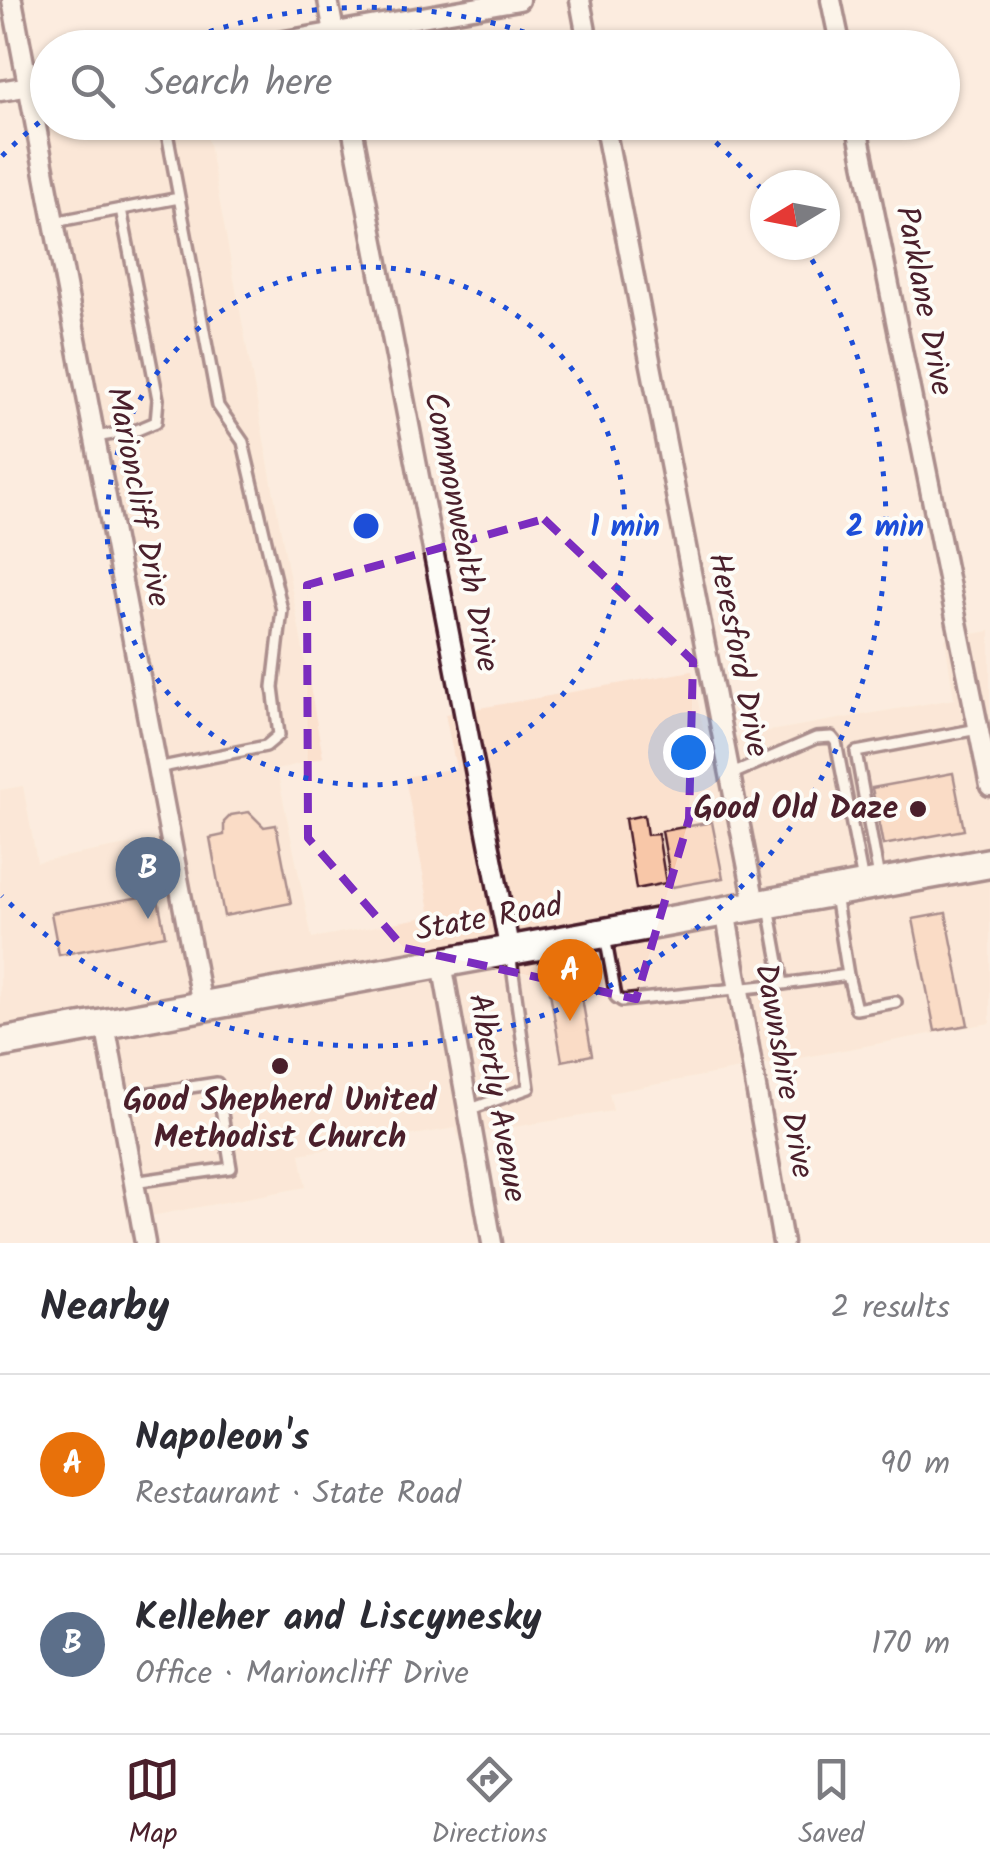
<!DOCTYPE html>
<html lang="en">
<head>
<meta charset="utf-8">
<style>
	:root { --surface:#fff; --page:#f2f2f3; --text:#2b2b33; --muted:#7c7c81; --line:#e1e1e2; --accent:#4a1f2b }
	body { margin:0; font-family:Kalam,sans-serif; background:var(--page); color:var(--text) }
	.compass { position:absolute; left:750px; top:170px; width:90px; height:90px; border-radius:50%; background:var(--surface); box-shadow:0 2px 8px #0004; rotate:260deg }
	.you { position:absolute; left:688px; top:752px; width:35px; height:35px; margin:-25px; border:8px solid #fff; border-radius:50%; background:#1a73e8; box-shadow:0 0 0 15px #1a73e833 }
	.badge { display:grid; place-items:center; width:65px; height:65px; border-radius:50%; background:var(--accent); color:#fff; font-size:32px; font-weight:700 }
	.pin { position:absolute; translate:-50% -82px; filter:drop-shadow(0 2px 5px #0008) }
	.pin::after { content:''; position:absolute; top:52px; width:35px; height:30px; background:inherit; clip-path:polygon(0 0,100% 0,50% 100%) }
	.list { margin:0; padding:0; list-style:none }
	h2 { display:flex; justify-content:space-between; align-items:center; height:130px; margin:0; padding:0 40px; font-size:42px }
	h2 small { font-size:32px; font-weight:400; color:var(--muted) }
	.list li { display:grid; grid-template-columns:65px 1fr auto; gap:30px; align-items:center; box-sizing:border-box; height:180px; padding:0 40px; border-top:2px solid var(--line) }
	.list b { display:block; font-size:38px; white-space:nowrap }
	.list p { margin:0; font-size:32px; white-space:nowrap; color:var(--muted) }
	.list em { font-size:32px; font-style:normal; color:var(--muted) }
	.icon { flex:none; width:55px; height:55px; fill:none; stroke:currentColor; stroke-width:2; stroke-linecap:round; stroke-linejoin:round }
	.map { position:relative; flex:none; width:990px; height:1243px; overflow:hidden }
	.search { position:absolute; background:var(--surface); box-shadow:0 2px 8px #0004; left:30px; right:30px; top:30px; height:110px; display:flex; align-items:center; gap:25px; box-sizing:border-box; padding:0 35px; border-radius:55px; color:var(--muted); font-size:38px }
	.sheet { height:490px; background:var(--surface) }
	nav { display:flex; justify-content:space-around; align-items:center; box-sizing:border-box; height:140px; border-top:2px solid var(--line); background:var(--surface); font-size:28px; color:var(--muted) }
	nav a { display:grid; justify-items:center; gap:5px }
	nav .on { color:var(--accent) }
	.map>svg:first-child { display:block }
	.built { fill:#fbe1ce }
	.building { fill:#f8c7a8; stroke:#4a1f2b; stroke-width:2.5 }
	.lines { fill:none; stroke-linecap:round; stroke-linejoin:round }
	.lane-casing { stroke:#4a1f2b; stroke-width:16 }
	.street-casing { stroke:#4a1f2b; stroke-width:25 }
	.secondary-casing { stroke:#4a1f2b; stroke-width:35 }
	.lane { stroke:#fdfcf7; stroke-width:9 }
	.street { stroke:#fdfcf7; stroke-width:18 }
	.secondary { stroke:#fdfcf7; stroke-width:28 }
	.marked { fill:none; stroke:#7b2cbf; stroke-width:8; stroke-dasharray:20 12; stroke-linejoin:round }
	.ring { fill:none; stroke:#1d4ed8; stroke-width:5; stroke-dasharray:5 10 }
	.poi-dot { fill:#4a1f2b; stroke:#fdfcf7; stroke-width:4 }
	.labels { text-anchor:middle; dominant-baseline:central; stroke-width:8; stroke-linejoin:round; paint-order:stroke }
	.street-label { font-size:32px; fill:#4a1f2b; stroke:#fdfcf7 }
	.poi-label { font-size:32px; font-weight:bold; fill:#4a1f2b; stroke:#fdfcf7; text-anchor:end }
	.centre { fill:#1d4ed8; stroke:#fdfcf7; stroke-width:5 }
	.ring-label { font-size:30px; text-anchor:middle; font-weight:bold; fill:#1d4ed8; stroke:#fdfcf7; stroke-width:8; stroke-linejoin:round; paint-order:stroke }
</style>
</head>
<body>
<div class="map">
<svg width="990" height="1243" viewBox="0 0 990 1243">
	<rect width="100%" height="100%" fill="#fcecdf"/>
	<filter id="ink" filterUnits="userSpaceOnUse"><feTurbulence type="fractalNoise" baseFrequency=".01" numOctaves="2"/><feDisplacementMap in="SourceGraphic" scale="20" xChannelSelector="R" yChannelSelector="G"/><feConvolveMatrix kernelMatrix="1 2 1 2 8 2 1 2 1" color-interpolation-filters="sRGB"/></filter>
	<g filter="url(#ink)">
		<path class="built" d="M47,83L48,122L205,123L323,757L277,770L312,938L431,916L405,777L456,768L445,714L692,671L706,742L954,699L945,639L990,631V1023L609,1093L613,1111L458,1136L456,1128L300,1154L306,1187L151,1216L118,1037L0,1058V790L23,786L37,862L169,837L29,86Z"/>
		<path class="building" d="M953,773L964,830L883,845L872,788Z
			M249,812L264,827L276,825L291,903L224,916L210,838L224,835V822L231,815Z
			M644,815L647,835L658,834L666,883L636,889L625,819Z
			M712,822L723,878L672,887L662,831Z
			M157,894L165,935L59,955L51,913Z
			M946,913L968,1025L935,1031L913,919Z
			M579,981L592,1055L562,1061L549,987Z"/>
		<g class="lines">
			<defs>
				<path id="lane" d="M54,222L179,198
					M95,437L137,430L156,422L158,399L121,209
					M157,768L266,746L279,735L273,687L282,610L243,442L218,406L165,122
					M730,775L816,738L832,737L836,742L863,882
					M879,878L856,752L978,729
					M605,936L616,997L622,1001L783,984L769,907
					M848,975L856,1009L896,1002
					M783,984L848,975L835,895
					M118,1098L217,1083L231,1168L133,1182
					M468,1110L529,1088L510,952"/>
				<path id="street" d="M12,0L202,1005
					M328,0L337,48
					M580,0L589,48
					M831,0L841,48
					M245,48L519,0
					M0,91L48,83
					M351,122L510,952
					M604,122L755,904
					M856,122L990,786
					M725,910L783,1243
					M442,963L492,1243
					M105,1024L145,1243"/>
				<path id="secondary" d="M0,1043L990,863"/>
			</defs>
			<use href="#lane" class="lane-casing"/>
			<use href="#street" class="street-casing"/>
			<use href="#secondary" class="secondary-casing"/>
			<use href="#lane" class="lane"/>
			<use href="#street" class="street"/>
			<use href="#secondary" class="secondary"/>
		</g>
	</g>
	<path d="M0 0H990V1243H0ZM544,519L693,661L689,819L636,999L404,948L308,838L307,585Z" fill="#fcecdf" fill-opacity=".55" fill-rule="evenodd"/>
	<path class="marked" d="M544,519L693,661L689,819L636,999L404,948L308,838L307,585Z"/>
	<g class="ring">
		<circle cx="366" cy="526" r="259"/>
		<path d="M2 156A519 519 0 0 1 46 117M167 47A519 519 0 0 1 565 47M693 123A519 519 0 0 1 764 192M804 247A519 519 0 0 1 2 896"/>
	</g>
	<g class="poi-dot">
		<circle cx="918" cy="809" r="10"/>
		<circle cx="280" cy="1066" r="10"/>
	</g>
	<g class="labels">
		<g class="street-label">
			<text transform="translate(923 301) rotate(79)">Parklane Drive</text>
			<text transform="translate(137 497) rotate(79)">Marioncliff Drive</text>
			<text transform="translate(460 532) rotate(79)">Commonwealth Drive</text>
			<text transform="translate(737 655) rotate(79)">Heresford Drive</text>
			<text transform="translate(489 919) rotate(-10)">State Road</text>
			<text transform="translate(783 1071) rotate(80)">Dawnshire Drive</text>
			<text transform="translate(496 1098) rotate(80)">Albertly Avenue</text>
		</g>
		<g class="poi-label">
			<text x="898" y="809">Good Old Daze</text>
			<text x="280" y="1101" text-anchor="middle">Good Shepherd United<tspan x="280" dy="37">Methodist Church</tspan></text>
		</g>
	</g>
	<circle cx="366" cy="526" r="15" class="centre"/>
	<g class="ring-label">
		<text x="625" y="536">1 min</text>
		<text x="885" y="536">2 min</text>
	</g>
</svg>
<svg class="compass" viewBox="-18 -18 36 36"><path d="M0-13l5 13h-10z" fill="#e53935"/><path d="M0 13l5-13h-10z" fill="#7c7c81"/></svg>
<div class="you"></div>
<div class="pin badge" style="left:570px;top:1021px;background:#e8710a">A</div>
<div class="pin badge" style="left:148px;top:919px;background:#5c6f8a">B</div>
<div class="search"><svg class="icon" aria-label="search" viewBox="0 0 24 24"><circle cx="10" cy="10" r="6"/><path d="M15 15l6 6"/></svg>Search here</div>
</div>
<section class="sheet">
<h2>Nearby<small>2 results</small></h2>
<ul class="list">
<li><span class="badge" style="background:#e8710a">A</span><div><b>Napoleon's</b><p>Restaurant · State Road</p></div><em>90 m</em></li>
<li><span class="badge" style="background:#5c6f8a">B</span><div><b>Kelleher and Liscynesky</b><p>Office · Marioncliff Drive</p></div><em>170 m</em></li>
</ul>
</section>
<nav>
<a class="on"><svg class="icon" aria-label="map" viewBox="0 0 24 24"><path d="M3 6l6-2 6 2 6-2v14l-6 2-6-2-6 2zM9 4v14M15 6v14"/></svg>Map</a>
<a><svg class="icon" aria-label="directions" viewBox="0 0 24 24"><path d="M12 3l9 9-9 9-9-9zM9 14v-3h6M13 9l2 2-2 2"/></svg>Directions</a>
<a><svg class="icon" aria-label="saved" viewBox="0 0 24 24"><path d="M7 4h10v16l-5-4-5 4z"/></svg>Saved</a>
</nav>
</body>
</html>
